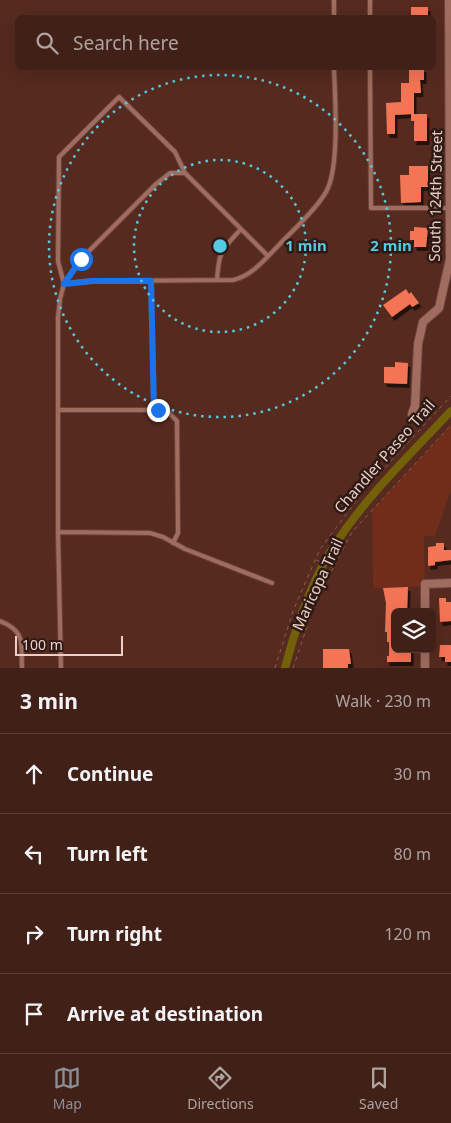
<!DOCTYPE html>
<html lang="en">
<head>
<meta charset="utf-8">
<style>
	:root { --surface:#402017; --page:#4b2d24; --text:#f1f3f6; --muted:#aea3a1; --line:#593e36; --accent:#8c9099 }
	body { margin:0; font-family:"Noto Sans",sans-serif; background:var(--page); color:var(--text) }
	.controls { position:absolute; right:15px; bottom:15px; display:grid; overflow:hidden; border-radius:8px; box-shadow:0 5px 20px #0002 }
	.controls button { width:45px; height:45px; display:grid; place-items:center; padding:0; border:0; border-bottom:1px solid var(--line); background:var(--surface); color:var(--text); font:25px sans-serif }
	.scale { position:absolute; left:15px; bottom:12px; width:108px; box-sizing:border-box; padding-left:5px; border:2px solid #eccfc7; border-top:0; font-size:14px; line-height:18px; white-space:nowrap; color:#eccfc7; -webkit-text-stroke:4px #2e1a14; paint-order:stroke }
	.stop { position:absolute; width:15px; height:15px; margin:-11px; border:4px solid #1a73e8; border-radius:50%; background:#fff }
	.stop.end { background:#1a73e8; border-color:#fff; box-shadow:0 1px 5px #0008 }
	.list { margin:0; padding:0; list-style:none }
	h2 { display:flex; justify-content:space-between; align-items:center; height:65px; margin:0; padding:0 20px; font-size:21px }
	h2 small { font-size:16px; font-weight:400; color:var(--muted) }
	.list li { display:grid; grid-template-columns:32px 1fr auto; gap:15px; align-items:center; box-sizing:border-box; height:80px; padding:0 20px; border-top:1px solid var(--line) }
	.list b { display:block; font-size:19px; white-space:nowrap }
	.list em { font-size:16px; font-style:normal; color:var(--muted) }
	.icon { flex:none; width:28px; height:28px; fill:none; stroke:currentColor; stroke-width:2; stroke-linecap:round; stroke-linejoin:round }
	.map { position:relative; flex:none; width:451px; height:668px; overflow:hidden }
	.search { position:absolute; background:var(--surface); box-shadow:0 5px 20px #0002; left:15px; right:15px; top:15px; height:55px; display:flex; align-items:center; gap:12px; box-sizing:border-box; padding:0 18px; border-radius:8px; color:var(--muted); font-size:19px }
	.sheet { height:385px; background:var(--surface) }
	nav { display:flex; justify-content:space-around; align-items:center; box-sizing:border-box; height:70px; border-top:1px solid var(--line); background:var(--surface); font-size:14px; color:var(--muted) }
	nav a { display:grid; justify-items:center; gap:2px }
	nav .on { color:var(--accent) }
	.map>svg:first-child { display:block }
	.green { fill:#722c1a }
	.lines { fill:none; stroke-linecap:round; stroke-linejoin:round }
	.canal { stroke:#73610a; stroke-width:8 }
	.building { fill:#f47555; filter:url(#shadow) }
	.lane-casing { stroke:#6b453c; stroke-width:6 }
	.street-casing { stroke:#6b453c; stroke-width:10 }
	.path { stroke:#865e54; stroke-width:1; stroke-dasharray:4 4; stroke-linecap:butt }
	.lane { stroke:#9f6c5f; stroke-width:4 }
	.street { stroke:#9f6c5f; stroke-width:8 }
	.route { stroke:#1a73e8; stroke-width:6 }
	.ring { fill:none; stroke:#57c9e3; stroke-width:2.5; stroke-dasharray:2.5 5 }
	.labels { text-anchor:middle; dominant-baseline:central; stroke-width:5; stroke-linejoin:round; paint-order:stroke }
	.street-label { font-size:15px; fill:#eccfc7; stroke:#2e1a14 }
	.centre { fill:#57c9e3; stroke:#2e1a14; stroke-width:2.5 }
	.ring-label { font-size:15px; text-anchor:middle; font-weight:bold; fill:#57c9e3; stroke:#2e1a14; stroke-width:5; stroke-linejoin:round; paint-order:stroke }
</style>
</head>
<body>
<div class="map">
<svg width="451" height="668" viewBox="0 0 451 668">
	<defs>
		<filter id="shadow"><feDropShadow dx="2.5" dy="4" stdDeviation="0" flood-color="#0009"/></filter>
	</defs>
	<rect width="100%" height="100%" fill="#562a1f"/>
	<path class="green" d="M451,425V490L435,536H424L425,587L373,588L372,510Z"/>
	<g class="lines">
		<path class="canal" d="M285,668C294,632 310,586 329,554C362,500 408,457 451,411"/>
	</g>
	<path class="building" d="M411,7H428V18H411Z
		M409,68H424V80H420L421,93H414V114H427V141H414V121H411V114L395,115V134H387L386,103L401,102V83H409Z
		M409,166H428V187H421V202L401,203L400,175H409Z
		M414,227L428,228L426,247H414V240H410V231H414Z
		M406,289L409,294L411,292L419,303L412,307L410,304L392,317L383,305Z
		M395,362L408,363L407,384L384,383V367H395Z
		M436,543H444V550H451V560L435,562V565L428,566V547L436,546Z
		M408,587L407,612H395V649H411V662H387V656H389V642H387V632H385L386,603L383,588Z
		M439,598H446V602H451V621L440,622Z
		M440,645H451V662H445V657H439Z
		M323,649H349L351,664H348V668H323Z"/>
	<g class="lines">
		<defs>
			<path id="lane" d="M334,0V18
				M370,0V18
				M370,68L371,208H450
				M185,173L175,152L119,97L59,157L58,261L64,284L92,281L233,280C252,276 265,259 278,246C292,231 316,210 326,192C340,168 335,97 334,68
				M217,280C219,250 221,251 241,229
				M151,281L154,410
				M58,410H158L169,413L177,421L178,533L173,543
				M58,532L150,533L163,537L185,549L272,583
				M0,621C26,631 21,644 22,668
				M61,668L58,532V317L60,299L64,284L81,259L156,184L170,173H185L268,256"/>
			<path id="street" d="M412,414L415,406L418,344L423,322L439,308L450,259L449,0
				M425,612V584L451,583
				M425,649V668"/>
		</defs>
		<use href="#lane" class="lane-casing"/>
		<use href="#street" class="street-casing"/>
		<path class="path" d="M316,560L333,568
			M275,668L293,611L320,549L366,488L451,396
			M293,668L312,612L333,568L352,532L451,425"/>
		<use href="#lane" class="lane"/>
		<use href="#street" class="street"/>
	</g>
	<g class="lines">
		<path class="route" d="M81,259L64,284L92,281H151L154,410H158"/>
	</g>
	<g class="ring">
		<circle cx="220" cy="246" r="86"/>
		<circle cx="220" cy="246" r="171"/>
	</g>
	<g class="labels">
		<g class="street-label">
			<text transform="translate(435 196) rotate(-89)">South 124th Street</text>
			<text transform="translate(384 456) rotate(-49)">Chandler Paseo Trail</text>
			<text transform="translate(317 584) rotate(-65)">Maricopa Trail</text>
		</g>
	</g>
	<circle cx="220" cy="246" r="8" class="centre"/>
	<g class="ring-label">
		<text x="306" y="251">1 min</text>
		<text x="391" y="251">2 min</text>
	</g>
</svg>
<div class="controls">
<button><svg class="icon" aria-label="layers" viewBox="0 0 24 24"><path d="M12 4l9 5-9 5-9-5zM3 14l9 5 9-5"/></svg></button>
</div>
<div class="scale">100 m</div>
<div class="stop" style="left:81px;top:259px"></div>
<div class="stop end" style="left:158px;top:410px"></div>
<div class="search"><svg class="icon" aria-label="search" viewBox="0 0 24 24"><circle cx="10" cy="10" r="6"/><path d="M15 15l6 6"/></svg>Search here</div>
</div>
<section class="sheet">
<h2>3 min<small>Walk · 230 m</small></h2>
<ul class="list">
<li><svg class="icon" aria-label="ahead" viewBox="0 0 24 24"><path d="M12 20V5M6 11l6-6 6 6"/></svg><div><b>Continue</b></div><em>30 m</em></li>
<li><svg class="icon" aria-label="left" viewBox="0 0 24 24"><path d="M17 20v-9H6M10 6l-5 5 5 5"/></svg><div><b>Turn left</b></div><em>80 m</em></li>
<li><svg class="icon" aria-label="right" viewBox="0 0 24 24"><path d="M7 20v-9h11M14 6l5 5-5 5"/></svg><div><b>Turn right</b></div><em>120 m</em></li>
<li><svg class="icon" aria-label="arrive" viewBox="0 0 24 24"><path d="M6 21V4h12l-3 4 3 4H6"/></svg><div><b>Arrive at destination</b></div></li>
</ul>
</section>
<nav>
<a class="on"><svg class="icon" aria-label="map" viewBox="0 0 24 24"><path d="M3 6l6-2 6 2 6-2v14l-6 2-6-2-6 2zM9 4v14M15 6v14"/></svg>Map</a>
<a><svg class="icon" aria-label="directions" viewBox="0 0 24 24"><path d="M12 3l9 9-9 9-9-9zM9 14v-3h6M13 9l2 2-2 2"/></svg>Directions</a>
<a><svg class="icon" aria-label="saved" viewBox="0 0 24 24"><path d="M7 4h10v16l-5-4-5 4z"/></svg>Saved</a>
</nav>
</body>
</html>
